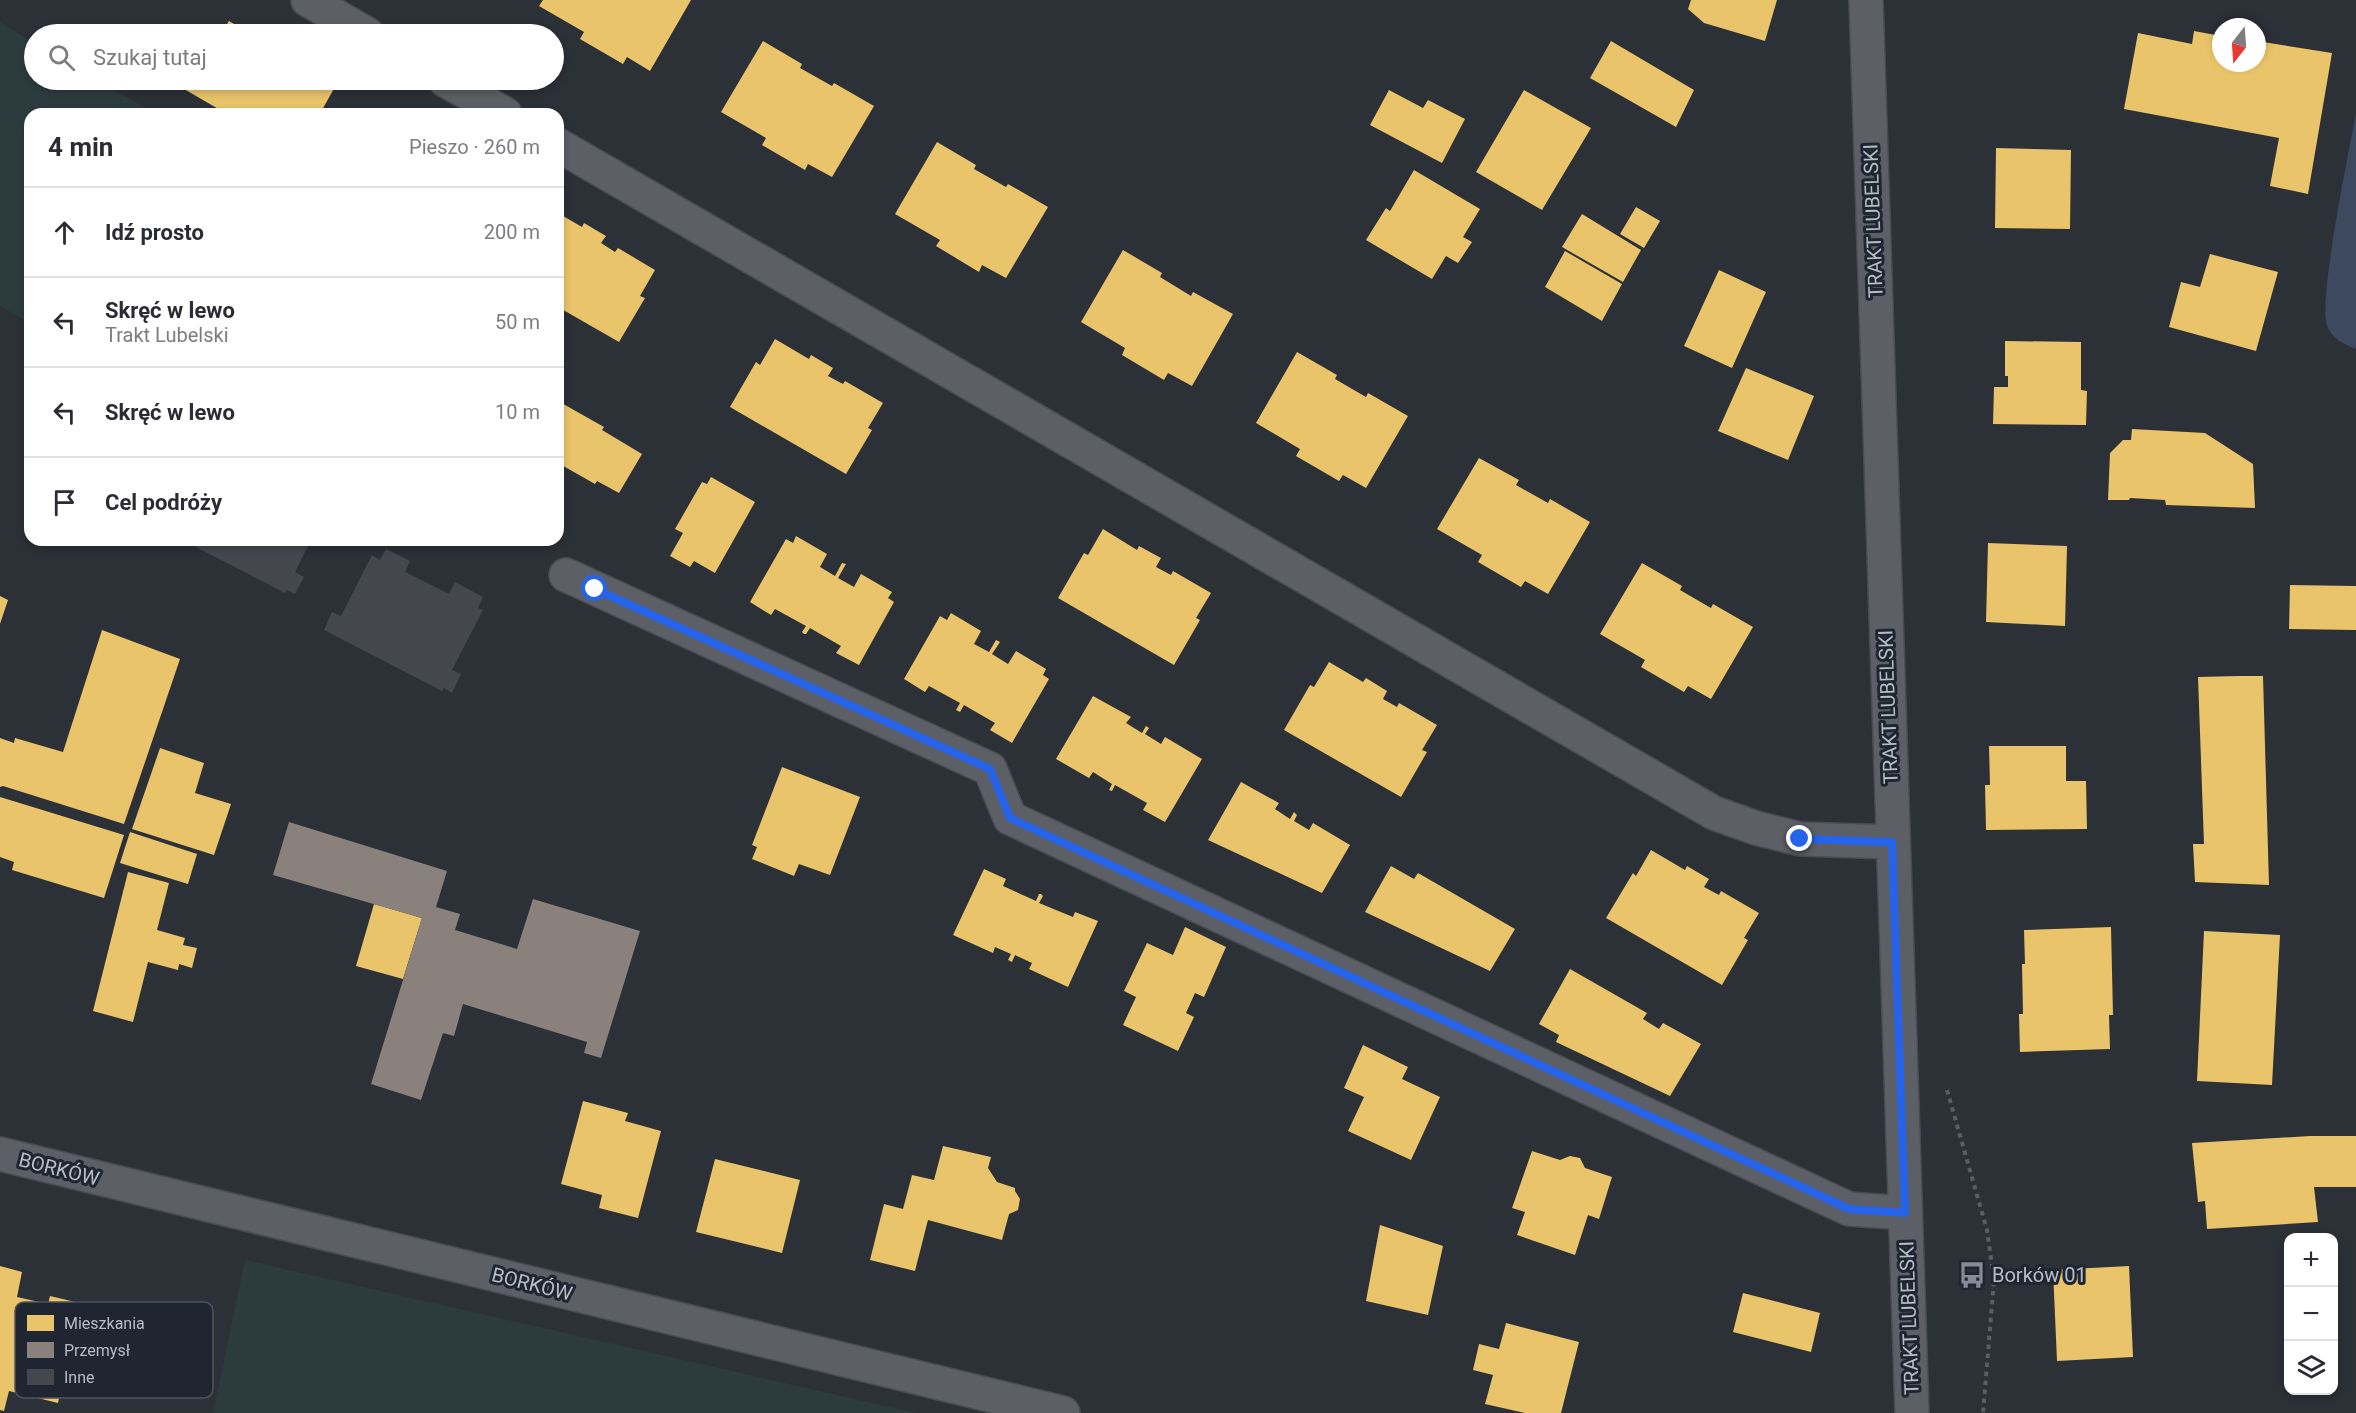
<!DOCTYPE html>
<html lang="pl">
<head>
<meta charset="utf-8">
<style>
	:root { --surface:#fff; --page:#f2f2f3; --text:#2b2b33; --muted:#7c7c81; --line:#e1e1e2 }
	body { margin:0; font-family:Roboto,sans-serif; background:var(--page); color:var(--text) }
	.controls { position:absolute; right:18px; bottom:18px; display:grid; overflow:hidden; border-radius:12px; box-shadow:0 3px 9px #0003 }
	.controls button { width:54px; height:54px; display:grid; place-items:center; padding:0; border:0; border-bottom:2px solid var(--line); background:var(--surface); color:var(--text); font:30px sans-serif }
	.compass { position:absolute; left:2212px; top:18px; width:54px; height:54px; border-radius:50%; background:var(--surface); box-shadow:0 3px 9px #0003; rotate:197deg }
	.stop { position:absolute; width:18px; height:18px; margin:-14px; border:4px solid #2563eb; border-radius:50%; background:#fff }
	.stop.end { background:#2563eb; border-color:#fff; box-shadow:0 2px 6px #0008 }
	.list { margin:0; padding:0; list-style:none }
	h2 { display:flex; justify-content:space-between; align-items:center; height:78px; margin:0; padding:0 24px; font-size:26px }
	h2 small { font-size:20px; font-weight:400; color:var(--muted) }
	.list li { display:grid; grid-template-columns:39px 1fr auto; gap:18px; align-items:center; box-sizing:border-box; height:90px; padding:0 24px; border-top:2px solid var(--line) }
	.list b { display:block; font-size:22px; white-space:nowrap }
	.list p { margin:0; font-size:20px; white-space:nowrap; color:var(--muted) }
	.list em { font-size:20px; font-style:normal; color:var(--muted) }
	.icon { flex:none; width:33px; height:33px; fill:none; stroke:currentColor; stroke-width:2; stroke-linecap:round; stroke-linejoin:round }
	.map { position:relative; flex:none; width:2356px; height:1413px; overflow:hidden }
	.search { position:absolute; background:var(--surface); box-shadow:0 3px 9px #0003; left:24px; top:24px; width:540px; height:66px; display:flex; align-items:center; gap:15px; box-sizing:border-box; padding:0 21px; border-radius:33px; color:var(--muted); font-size:22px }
	.panel { position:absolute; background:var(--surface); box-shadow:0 3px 9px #0003; left:24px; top:108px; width:540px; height:438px; border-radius:18px }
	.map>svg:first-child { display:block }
	.green { fill:#2c3c3e }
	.water { fill:#3d495e }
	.homes { fill:#e9c46a }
	.industry { fill:#8a817c }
	.building { fill:#44484e }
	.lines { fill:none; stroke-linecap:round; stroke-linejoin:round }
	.minor-casing { stroke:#484b50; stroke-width:36 }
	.path { stroke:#5a5e63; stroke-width:4; stroke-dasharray:4.5 4.5; stroke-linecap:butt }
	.minor { stroke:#5c5f65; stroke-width:33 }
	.route { stroke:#2563eb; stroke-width:8 }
	.labels { text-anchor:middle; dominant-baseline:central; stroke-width:6; stroke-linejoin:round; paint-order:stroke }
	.street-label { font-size:20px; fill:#b7bcc7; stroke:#202631 }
	.poi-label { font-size:20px; fill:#b7bcc7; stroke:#202631; text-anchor:start }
	.key { fill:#202631; stroke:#4d535e; stroke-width:1.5 }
	.key-label { font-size:16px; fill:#b7bcc7 }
</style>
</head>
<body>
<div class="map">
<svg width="2356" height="1413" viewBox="0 0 2356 1413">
	<rect width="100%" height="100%" fill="#2c3037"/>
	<path class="green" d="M0,22L34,43V80H97L156,114H30V323L0,306Z
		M245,1260L916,1413H213Z"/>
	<path class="water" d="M2356,113V349C2344,344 2334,340 2328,328C2316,306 2350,147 2356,113Z"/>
	<path class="homes" d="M543,0H691L650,71L627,57L623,64L580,39L584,32L539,6Z
		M1691,0H1777L1765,41L1704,23L1688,9Z
		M229,21L251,34H221Z
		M2194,31L2221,36V63H2257V41L2332,53L2308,194L2270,186L2279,138L2124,109L2138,33L2192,44Z
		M763,41L802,64L800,68L832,86L834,83L874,106L832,177L808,164L805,170L762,145L766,138L721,112Z
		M1611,41L1694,90L1676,127L1590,78Z
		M189,80H327L336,85L322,110L326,112L325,114H227L184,89Z
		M1389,90L1423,108L1428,100L1465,119L1442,163L1370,125Z
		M1524,90L1591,128L1542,210L1476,172Z
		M937,142L976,165L974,169L1006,187L1008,184L1048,207L1006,278L982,265L979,272L936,246L940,240L895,214Z
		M1996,148L2071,150L2070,229L1995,228Z
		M1414,170L1480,209L1463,237L1472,242L1458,263L1446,256L1432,279L1366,240L1386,208L1390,211Z
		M1636,207L1660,221L1644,248L1620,234Z
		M558,213L582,227L584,223L606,236L601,243L615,252L618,248L655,270L640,296L645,298L619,342L558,307Z
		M1582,214L1641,250L1623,282L1562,247Z
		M1123,250L1162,273L1160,277L1191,296L1193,292L1233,314L1192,386L1168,373L1164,380L1122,355L1125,348L1081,322Z
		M1565,251L1622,284L1602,321L1545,287Z
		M2210,254L2278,272L2256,351L2169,327L2181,282L2200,287Z
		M1719,270L1766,292L1732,368L1684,346Z
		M775,339L809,359L811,355L833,368L828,376L843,384L845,381L883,403L868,428L872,430L846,474L730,407L756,362L760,365Z
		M2005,341L2081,342V390L2087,391L2086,425L1993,424L1994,387H2008V376H2005Z
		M1297,352L1337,375L1335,379L1366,397L1368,393L1408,416L1366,488L1343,475L1339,481L1296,456L1300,449L1256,423Z
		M1746,368L1814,396L1788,460L1718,431Z
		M558,401L604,427L602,430L642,454L619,493L597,481L595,484L558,463Z
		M2132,429L2205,433L2253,464L2255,508L2166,505L2165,500L2130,498L2129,500H2108L2110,453L2123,440H2131Z
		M1479,458L1519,480L1516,485L1548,503L1550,499L1590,522L1548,594L1525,581L1521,587L1478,562L1482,555L1437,529Z
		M711,477L755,502L715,573L694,561L690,567L670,556L683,533L675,529L702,482L707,484Z
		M1103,529L1137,550L1139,546L1161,558L1156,567L1171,575L1173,571L1211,593L1196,618L1200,620L1174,665L1058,598L1084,553L1088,555Z
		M796,536L827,554L820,567L835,576L842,563L846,564L838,578L854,587L861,574L892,592L888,598L894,602L859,665L836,653L841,646L810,628L806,634H804L802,632L806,626L775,609L771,615L750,602L786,539L793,543Z
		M1988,543L2067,546L2065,626L1986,622Z
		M1642,563L1682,586L1680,590L1711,608L1713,604L1753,627L1711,699L1688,686L1684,692L1641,667L1645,660L1600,634Z
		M2290,585L2356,586V630L2289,629Z
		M0,596L8,600L0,624Z
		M951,613L981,631L974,644L989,652L996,640L1000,642L992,654L1008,664L1016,651L1046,669L1043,675L1049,679L1012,743L990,730L995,723L964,705L960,712L956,710L960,703L929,686L925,692L904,679L940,616L947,620Z
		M102,630L180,659L124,824L3,786L0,787V738L14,743L15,738L63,752Z
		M1329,662L1363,682L1366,678L1387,691L1383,699L1397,707L1399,703L1437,725L1422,750L1427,752L1401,797L1284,730L1310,685L1314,687Z
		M2238,676H2263L2269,885L2195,882L2193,844H2204L2198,677Z
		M1093,696L1131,717L1126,723L1142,733L1146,726L1149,728L1145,734L1161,744L1165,737L1202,759L1165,822L1143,810L1147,803L1115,785L1112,791L1109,790L1112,784L1093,772L1089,778L1056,759Z
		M1989,746H2066V781H2086L2087,829L1986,830L1985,785H1990Z
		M160,748L204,763L195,793L231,804L214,855L132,829Z
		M782,767L860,797L830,875L799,864L794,876L752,859L757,847L752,845Z
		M1241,782L1279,803L1275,809L1290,819L1294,812L1297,815L1294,821L1309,830L1313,823L1350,845L1322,893L1208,840Z
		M0,797L124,835L104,898L12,870L14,862L0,857Z
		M130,832L197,854L188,884L120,863Z
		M1651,850L1685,870L1687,866L1709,879L1704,887L1719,895L1721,891L1759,913L1744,938L1748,940L1722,985L1606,918L1633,873L1636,876Z
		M1391,866L1414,879L1418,873L1515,929L1490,971L1365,912Z
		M984,869L1006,879L1003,886L1036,901L1039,894H1041L1043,896L1039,903L1073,917L1075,912L1098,921L1068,987L1029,969L1032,963L1015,955L1012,962L1008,960L1011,954L995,947L993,953L953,935Z
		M128,872L169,883L157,930L185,938L183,945L197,948L192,968L179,964L178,970L148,962L133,1022L93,1011Z
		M374,904L422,918L403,979L356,966Z
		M1185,927L1226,947L1204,997L1195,993L1186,1013L1194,1017L1178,1051L1123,1025L1136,997L1124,991L1147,943L1173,955Z
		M2111,927L2113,1015H2109L2110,1049L2020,1052L2019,1014H2023L2022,964H2025L2024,930Z
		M2204,931L2280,935L2272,1085L2197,1081Z
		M1570,969L1647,1013L1643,1019L1659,1029L1663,1023L1701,1044L1670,1096L1556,1042L1559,1035L1539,1024Z
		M1363,1045L1408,1067L1402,1079L1440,1097L1411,1160L1348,1131L1364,1097L1344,1088Z
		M583,1101L628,1113L625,1121L661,1131L638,1218L599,1208L602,1195L561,1184Z
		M2310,1136H2356V1187H2314L2318,1222L2207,1229L2205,1201L2198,1202L2192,1143Z
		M943,1146L991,1157L988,1168L997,1182L1015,1188V1191L1020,1199L1018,1210L1009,1214L1002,1240L928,1220L915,1271L870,1260L884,1204L903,1209L912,1175L934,1180Z
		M1532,1151L1560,1160L1570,1156L1580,1158L1585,1168L1612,1177L1599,1219L1588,1215L1575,1255L1517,1235L1525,1212L1512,1208Z
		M715,1159L800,1180L782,1253L696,1232Z
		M1380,1225L1443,1246L1428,1315L1366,1301Z
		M0,1266L22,1272L17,1297L48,1304L50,1296L92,1306L90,1312H86L79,1344L71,1342L58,1403L9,1391L4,1411L0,1410Z
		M2129,1266L2133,1357L2057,1361L2053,1270Z
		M1743,1293L1820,1313L1811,1352L1733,1332Z
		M1506,1323L1579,1342L1561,1413H1525L1485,1404L1493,1375L1473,1370L1479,1344L1499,1349Z"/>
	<path class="industry" d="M289,822L447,871L436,907L460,914L455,930L517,949L533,899L640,931L601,1058L584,1053L587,1042L463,1004L454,1036L443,1033L421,1100L371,1084L422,918L273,875Z"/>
	<path class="building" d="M182,540H311L295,572L304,577L295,594L287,590L285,593Z
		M386,549L410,561L405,572L449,594L455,582L483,597L478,608L483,610L452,670L461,674L452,693L444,688L442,691L324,630L332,612L341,616L372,555L380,560Z"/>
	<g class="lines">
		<defs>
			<path id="minor" d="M308,0L367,34
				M1866,0L1912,1413
				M445,80L505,114
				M558,145L1714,813L1756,828L1800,839L1892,842
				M566,575L990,769L1010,818L1849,1209L1905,1213
				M0,1154L1063,1413"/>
		</defs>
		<use href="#minor" class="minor-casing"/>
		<path class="path" d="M1947,1090L1987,1230L1994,1280L1983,1413"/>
		<use href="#minor" class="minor"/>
	</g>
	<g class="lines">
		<path class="route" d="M595,589L990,769L1010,818L1849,1209L1905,1213L1892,842L1800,839"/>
	</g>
	<defs>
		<symbol id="bus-bare" viewBox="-9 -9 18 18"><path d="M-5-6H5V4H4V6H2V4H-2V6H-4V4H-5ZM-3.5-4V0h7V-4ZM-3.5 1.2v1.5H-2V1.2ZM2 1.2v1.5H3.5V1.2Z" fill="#868b95" stroke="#202631" stroke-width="2.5" paint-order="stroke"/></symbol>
	</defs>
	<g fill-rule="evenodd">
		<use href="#bus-bare" x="1953" y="1256" width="38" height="38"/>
	</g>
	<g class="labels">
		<g class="street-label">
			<text transform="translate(1873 221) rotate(-92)">TRAKT LUBELSKI</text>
			<text transform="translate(1888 707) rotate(-92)">TRAKT LUBELSKI</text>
			<text transform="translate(59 1169) rotate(14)">BORKÓW</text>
			<text transform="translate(532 1284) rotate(14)">BORKÓW</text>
			<text transform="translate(1909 1318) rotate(-92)">TRAKT LUBELSKI</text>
		</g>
		<g class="poi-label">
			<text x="1992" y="1275">Borków 01</text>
		</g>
	</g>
	<rect x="15" y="1302" width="198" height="96" rx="9" class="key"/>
	<rect x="27" y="1315" width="27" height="16" fill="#e9c46a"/>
	<rect x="27" y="1342" width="27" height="16" fill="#8a817c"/>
	<rect x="27" y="1369" width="27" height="16" fill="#44484e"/>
	<g class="key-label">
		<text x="64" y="1329">Mieszkania</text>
		<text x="64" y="1356">Przemysł</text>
		<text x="64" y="1383">Inne</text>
	</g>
</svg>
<div class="controls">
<button>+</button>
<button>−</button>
<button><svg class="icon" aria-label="layers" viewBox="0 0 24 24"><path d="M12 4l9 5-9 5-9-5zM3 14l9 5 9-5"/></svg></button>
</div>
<svg class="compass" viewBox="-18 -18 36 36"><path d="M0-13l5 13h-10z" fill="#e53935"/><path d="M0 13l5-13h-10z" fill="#7c7c81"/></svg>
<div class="stop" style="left:595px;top:589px"></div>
<div class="stop end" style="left:1800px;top:839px"></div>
<div class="search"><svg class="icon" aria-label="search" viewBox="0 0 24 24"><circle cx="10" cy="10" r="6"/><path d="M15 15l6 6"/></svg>Szukaj tutaj</div>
<section class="panel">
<h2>4 min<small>Pieszo · 260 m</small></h2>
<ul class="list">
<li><svg class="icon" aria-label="ahead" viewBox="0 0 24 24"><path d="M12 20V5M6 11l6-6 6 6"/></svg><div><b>Idź prosto</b></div><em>200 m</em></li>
<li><svg class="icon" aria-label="left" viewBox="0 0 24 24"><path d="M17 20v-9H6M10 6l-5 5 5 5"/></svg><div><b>Skręć w lewo</b><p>Trakt Lubelski</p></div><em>50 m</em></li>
<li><svg class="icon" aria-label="left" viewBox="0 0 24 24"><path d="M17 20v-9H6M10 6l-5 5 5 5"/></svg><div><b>Skręć w lewo</b></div><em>10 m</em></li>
<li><svg class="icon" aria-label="arrive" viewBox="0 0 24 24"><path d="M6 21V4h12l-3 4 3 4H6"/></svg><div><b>Cel podróży</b></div></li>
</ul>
</section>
</div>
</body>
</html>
